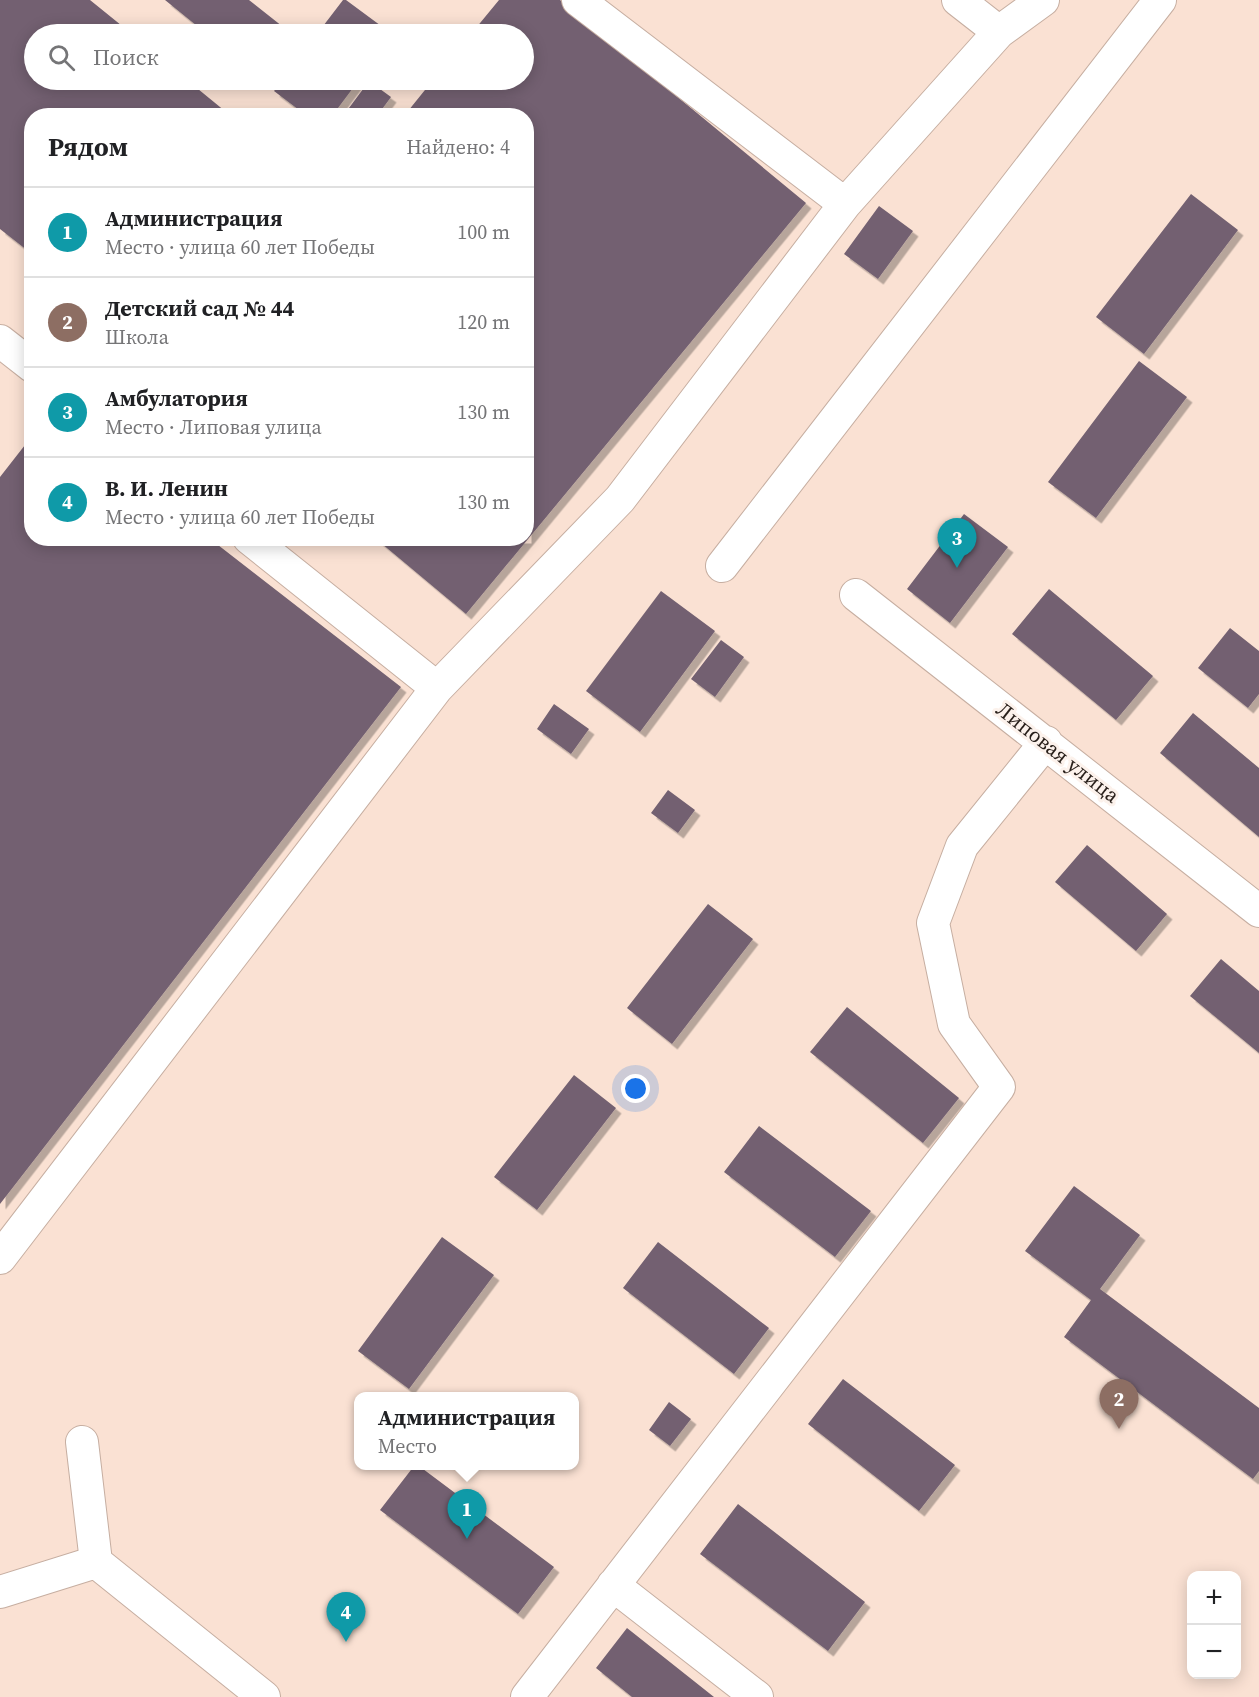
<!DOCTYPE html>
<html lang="ru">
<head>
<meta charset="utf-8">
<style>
	:root { --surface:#fff; --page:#f2f2f2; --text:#202124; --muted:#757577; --line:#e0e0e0; --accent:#b42e72 }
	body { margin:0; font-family:"Source Serif 4",serif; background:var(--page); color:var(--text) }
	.controls { position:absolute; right:18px; bottom:18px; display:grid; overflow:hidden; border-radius:12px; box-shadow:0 3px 15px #0003 }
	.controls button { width:54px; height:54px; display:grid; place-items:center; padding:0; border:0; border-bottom:2px solid var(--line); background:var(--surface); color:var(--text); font:30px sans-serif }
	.you { position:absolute; left:636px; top:1089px; width:21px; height:21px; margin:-15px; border:4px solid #fff; border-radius:50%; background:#1a73e8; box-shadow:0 0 0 9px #1a73e833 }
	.badge { display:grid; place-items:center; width:39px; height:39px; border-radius:50%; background:var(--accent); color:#fff; font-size:20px; font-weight:700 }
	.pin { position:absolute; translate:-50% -50px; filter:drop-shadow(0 2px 3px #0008) }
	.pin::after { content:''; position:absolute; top:32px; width:21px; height:18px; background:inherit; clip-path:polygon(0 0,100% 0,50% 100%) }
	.popup { position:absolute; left:354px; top:1392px; width:225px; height:78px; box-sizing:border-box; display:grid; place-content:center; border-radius:12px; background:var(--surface); filter:drop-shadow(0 2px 4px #0005); font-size:20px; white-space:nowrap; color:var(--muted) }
	.popup b { font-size:22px; color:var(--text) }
	.popup::after { content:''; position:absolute; left:50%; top:100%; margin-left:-12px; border:12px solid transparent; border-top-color:var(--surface) }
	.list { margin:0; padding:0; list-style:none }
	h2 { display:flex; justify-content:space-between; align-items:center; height:78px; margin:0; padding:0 24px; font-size:26px }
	h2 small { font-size:20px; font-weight:400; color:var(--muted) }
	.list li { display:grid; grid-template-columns:39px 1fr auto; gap:18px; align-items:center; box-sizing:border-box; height:90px; padding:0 24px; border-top:2px solid var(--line) }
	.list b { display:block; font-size:22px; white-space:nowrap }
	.list p { margin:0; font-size:20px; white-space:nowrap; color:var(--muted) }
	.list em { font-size:20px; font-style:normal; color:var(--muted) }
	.icon { flex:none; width:33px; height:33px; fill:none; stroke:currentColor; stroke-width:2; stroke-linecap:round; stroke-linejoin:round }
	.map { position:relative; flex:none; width:1259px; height:1697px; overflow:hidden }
	.search { position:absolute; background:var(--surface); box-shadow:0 3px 15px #0003; left:24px; top:24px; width:510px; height:66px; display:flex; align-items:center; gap:15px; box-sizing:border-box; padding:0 21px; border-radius:33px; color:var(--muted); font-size:22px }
	.panel { position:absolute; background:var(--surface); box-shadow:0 3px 15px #0003; left:24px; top:108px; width:510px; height:438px; border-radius:24px }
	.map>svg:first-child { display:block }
	.building { fill:#736171; filter:url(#shadow) }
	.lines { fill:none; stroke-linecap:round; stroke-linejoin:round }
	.minor-casing { stroke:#c6aea1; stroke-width:34 }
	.minor { stroke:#fff; stroke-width:32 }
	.labels { text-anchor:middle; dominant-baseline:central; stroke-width:6; stroke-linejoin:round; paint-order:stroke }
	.street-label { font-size:21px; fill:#281f1a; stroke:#fcf2ec }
</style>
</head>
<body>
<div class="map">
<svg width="1259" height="1697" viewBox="0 0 1259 1697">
	<defs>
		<filter id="shadow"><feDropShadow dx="5.5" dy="5.5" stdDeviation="0" flood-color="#0004"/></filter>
	</defs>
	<rect width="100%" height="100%" fill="#fae1d3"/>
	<path class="building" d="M0,0H90L132,34H34V80H187L231,116H32V254L0,229Z
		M165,0H249L292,34H207Z
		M343,0H346L392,34H317Z
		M499,0H560L806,203L466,614L375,538H526V116H404L433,80H524V34H471Z
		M283,80H359L332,116H307L274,91Z
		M369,81L391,97L377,116H343Z
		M1191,194L1238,230L1144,354L1096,317Z
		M879,206L913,231L878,279L844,254Z
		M1139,361L1187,397L1096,518L1048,482Z
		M32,436V538H209L401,687L0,1204V477Z
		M964,514L1008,547L950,623L907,589Z
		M1049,589L1153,676L1116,720L1012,634Z
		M661,591L715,631L640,732L586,691Z
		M1230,628L1259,651V694L1248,708L1198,668Z
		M721,640L744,657L715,697L691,679Z
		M554,704L589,729L571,754L537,729Z
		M1193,713L1259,768V837L1160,753Z
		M668,790L695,810L678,833L651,813Z
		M1087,845L1167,914L1136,951L1055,882Z
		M708,904L753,939L672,1044L627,1008Z
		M1221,959L1259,991V1053L1190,996Z
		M847,1007L959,1098L923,1143L810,1052Z
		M574,1075L616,1108L537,1210L494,1177Z
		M759,1126L871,1211L835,1257L724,1172Z
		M1074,1186L1140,1235L1100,1289L1259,1408V1471L1253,1479L1064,1337L1091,1300L1025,1251Z
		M442,1237L494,1275L409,1389L358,1351Z
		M658,1242L769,1328L734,1374L623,1288Z
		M843,1379L955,1465L919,1511L808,1424Z
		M669,1402L691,1419L670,1446L649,1430Z
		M414,1466H419L554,1567L518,1614L380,1510Z
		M738,1504L865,1602L828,1651L700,1554Z
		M627,1628L714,1697H632L596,1668Z"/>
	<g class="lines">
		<defs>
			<path id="minor" d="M578,0L845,204
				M958,0L999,32
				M0,341L32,366
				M249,538L437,688
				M722,566L1160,0
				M856,595L1259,911
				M0,1258L437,688L620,499L845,204L999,32L1043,0
				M82,1442L96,1562
				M96,1562L264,1697
				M613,1585L757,1697
				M0,1592L96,1562
				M527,1697L999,1087L954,1024L933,923L962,846L1046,742"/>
		</defs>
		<use href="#minor" class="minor-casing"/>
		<use href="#minor" class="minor"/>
	</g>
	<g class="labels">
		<g class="street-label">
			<text transform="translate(1058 752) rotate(38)">Липовая улица</text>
		</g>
	</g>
</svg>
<div class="controls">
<button>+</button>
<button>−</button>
</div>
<div class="you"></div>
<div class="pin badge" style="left:467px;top:1539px;background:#0f9aa8">1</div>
<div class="popup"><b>Администрация</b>Место</div>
<div class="pin badge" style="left:1119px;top:1429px;background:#8d6e63">2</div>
<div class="pin badge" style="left:957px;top:568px;background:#0f9aa8">3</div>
<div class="pin badge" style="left:346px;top:1642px;background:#0f9aa8">4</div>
<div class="search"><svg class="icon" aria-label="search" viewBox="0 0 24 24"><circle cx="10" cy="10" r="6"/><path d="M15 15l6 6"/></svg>Поиск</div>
<section class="panel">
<h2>Рядом<small>Найдено: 4</small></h2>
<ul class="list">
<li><span class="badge" style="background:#0f9aa8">1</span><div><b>Администрация</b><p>Место · улица 60 лет Победы</p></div><em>100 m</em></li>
<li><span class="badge" style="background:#8d6e63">2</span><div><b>Детский сад № 44</b><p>Школа</p></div><em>120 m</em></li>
<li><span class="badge" style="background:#0f9aa8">3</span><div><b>Амбулатория</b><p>Место · Липовая улица</p></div><em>130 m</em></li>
<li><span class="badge" style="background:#0f9aa8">4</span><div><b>В. И. Ленин</b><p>Место · улица 60 лет Победы</p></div><em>130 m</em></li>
</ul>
</section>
</div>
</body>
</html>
